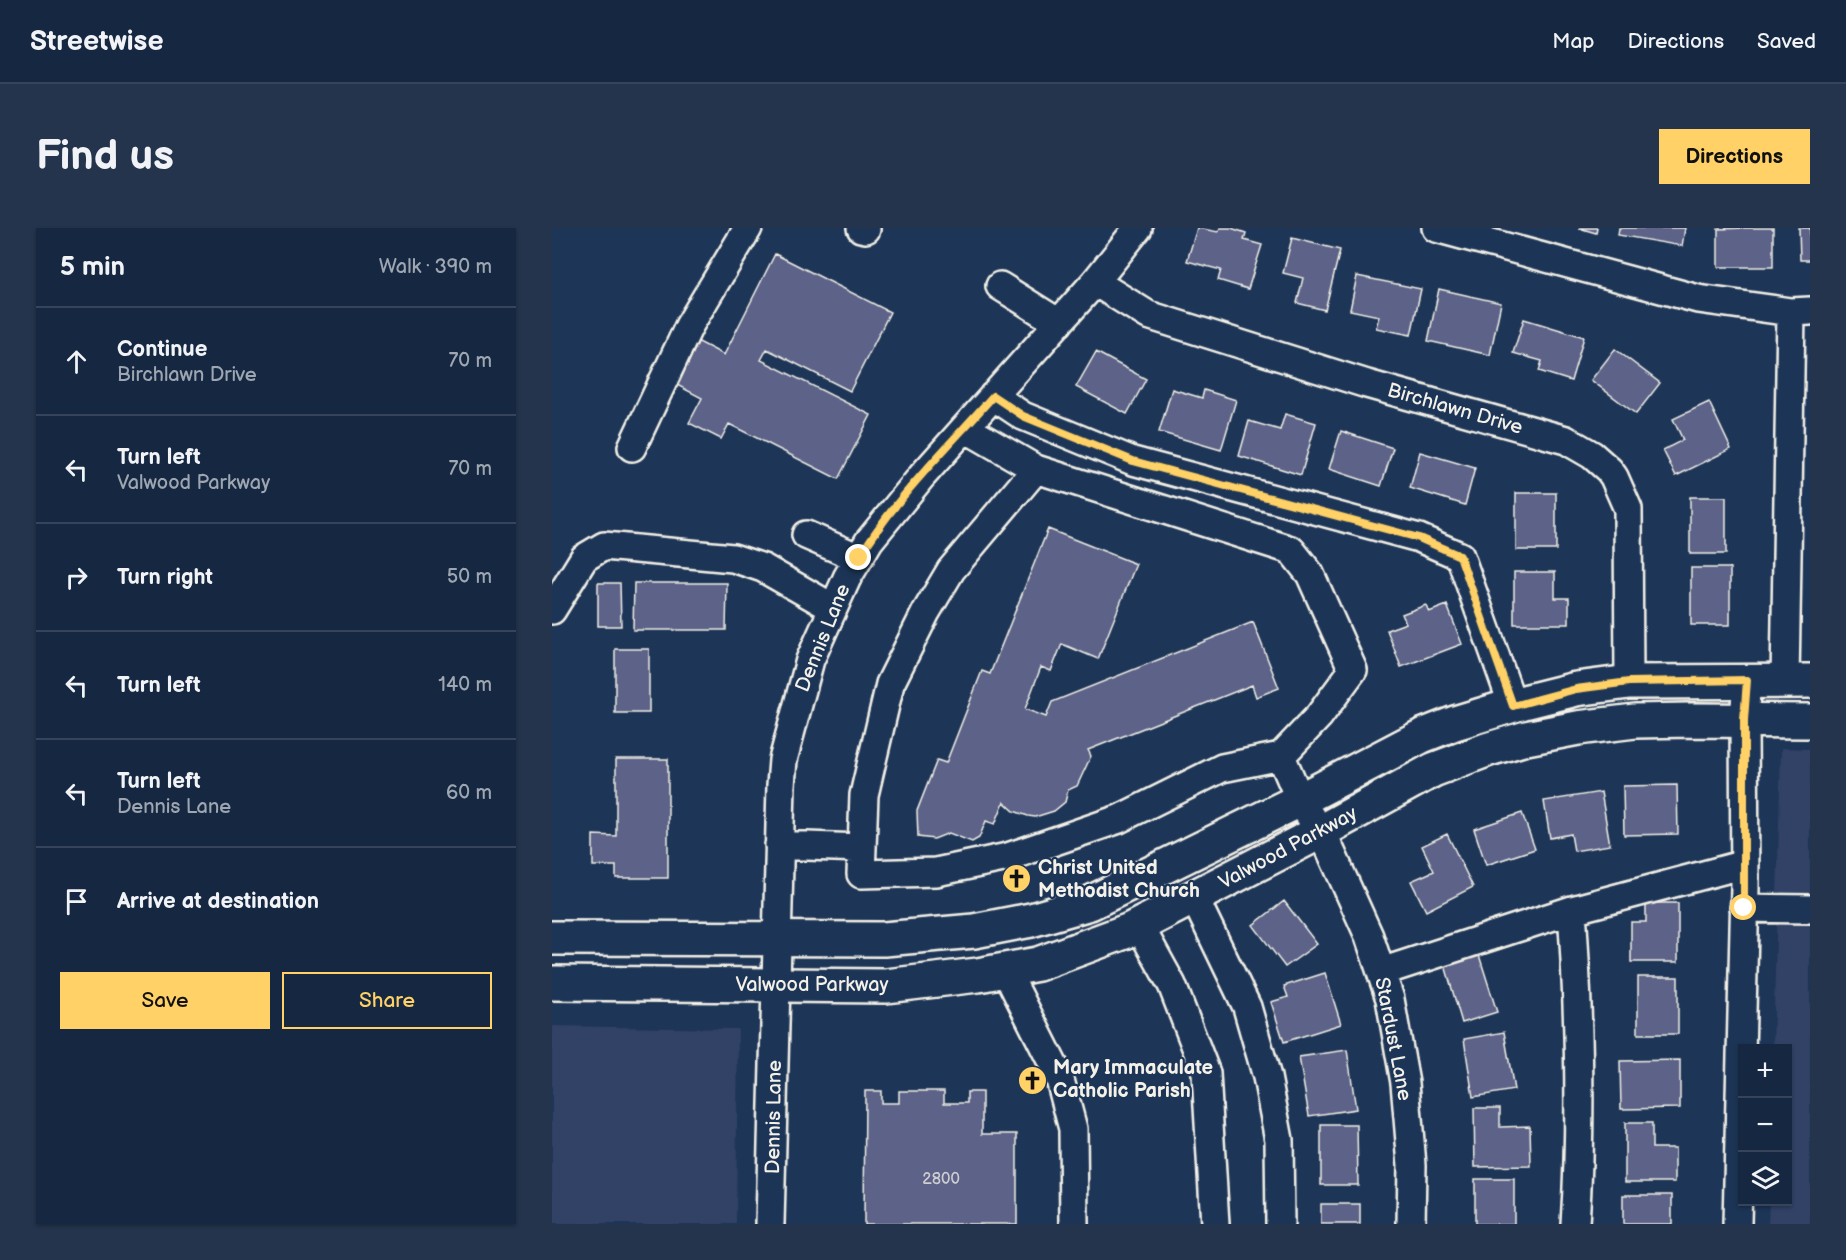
<!DOCTYPE html>
<html lang="en">
<head>
<meta charset="utf-8">
<style>
	:root { --surface:#162841; --page:#23344c; --text:#f1f3f6; --muted:#9ea6b1; --line:#35445a; --accent:#ffd166 }
	body { margin:0; font-family:"Balsamiq Sans",sans-serif; background:var(--page); color:var(--text) }
	.controls { position:absolute; right:18px; bottom:18px; display:grid; overflow:hidden; border-radius:0px; box-shadow:0 2px 4px #0004 }
	.controls button { width:54px; height:54px; display:grid; place-items:center; padding:0; border:0; border-bottom:2px solid var(--line); background:var(--surface); color:var(--text); font:30px sans-serif }
	.stop { position:absolute; width:18px; height:18px; margin:-14px; border:4px solid #ffd166; border-radius:50%; background:#fff }
	.stop.end { background:#ffd166; border-color:#fff; box-shadow:0 2px 6px #0008 }
	.list { margin:0; padding:0; list-style:none }
	h2 { display:flex; justify-content:space-between; align-items:center; height:78px; margin:0; padding:0 24px; font-size:26px }
	h2 small { font-size:20px; font-weight:400; color:var(--muted) }
	.list li { display:grid; grid-template-columns:39px 1fr auto; gap:18px; align-items:center; box-sizing:border-box; height:108px; padding:0 24px; border-top:2px solid var(--line) }
	.list b { display:block; font-size:22px; white-space:nowrap }
	.list p { margin:0; font-size:20px; white-space:nowrap; color:var(--muted) }
	.list em { font-size:20px; font-style:normal; color:var(--muted) }
	.actions { display:flex; gap:12px; padding:18px 24px }
	.actions a { flex:1; padding:14px 0; border:2px solid var(--accent); border-radius:0px; text-align:center; font-size:21px; color:var(--accent) }
	.actions .main { background:var(--accent); color:#111 }
	.icon { flex:none; width:33px; height:33px; fill:none; stroke:currentColor; stroke-width:2; stroke-linecap:round; stroke-linejoin:round }
	.map { position:relative; flex:none; width:1258px; height:996px; overflow:hidden; border-radius:0px }
	header { display:flex; align-items:center; gap:36px; box-sizing:border-box; height:84px; padding:0 30px; background:var(--surface); border-bottom:2px solid var(--line) }
	header strong { font-size:28px }
	nav { display:flex; gap:33px; margin-inline-start:auto; font-size:21px }
	.intro { display:flex; align-items:center; justify-content:space-between; box-sizing:border-box; height:144px; padding:0 36px }
	h1 { margin:0; font-size:42px }
	.button { padding:15px 27px; border-radius:0px; background:var(--accent); color:#111; font-size:21px; font-weight:700 }
	main { display:flex; gap:36px; padding:0 36px }
	aside { flex:1; background:var(--surface); border-radius:0px; box-shadow:0 2px 4px #0004 }
	.map>svg:first-child { display:block }
	.built { fill:#304266 }
	.building { fill:#5b6288; stroke:#f4f1e8; stroke-width:1.5 }
	.lines { fill:none; stroke-linecap:round; stroke-linejoin:round }
	.minor-casing { stroke:#f4f1e8; stroke-width:32 }
	.major-casing { stroke:#f4f1e8; stroke-width:38 }
	.minor { stroke:#1d3557; stroke-width:27 }
	.major { stroke:#1d3557; stroke-width:33 }
	.route { stroke:#ffd166; stroke-width:8 }
	.labels { text-anchor:middle; dominant-baseline:central; stroke-width:4.5; stroke-linejoin:round; paint-order:stroke }
	.number-label { font-size:16px; fill:#cecdd0 }
	.street-label { font-size:20px; fill:#f4f1e8; stroke:#1d3557 }
	.poi-label { font-size:20px; font-weight:bold; fill:#f4f1e8; stroke:#1d3557; text-anchor:start }
</style>
</head>
<body>
<header>
<strong>Streetwise</strong>
<nav><a>Map</a><a>Directions</a><a>Saved</a></nav>
</header>
<div class="intro"><h1>Find us</h1><a class="button">Directions</a></div>
<main>
<aside>
<h2>5 min<small>Walk · 390 m</small></h2>
<ul class="list">
<li><svg class="icon" aria-label="ahead" viewBox="0 0 24 24"><path d="M12 20V5M6 11l6-6 6 6"/></svg><div><b>Continue</b><p>Birchlawn Drive</p></div><em>70 m</em></li>
<li><svg class="icon" aria-label="left" viewBox="0 0 24 24"><path d="M17 20v-9H6M10 6l-5 5 5 5"/></svg><div><b>Turn left</b><p>Valwood Parkway</p></div><em>70 m</em></li>
<li><svg class="icon" aria-label="right" viewBox="0 0 24 24"><path d="M7 20v-9h11M14 6l5 5-5 5"/></svg><div><b>Turn right</b></div><em>50 m</em></li>
<li><svg class="icon" aria-label="left" viewBox="0 0 24 24"><path d="M17 20v-9H6M10 6l-5 5 5 5"/></svg><div><b>Turn left</b></div><em>140 m</em></li>
<li><svg class="icon" aria-label="left" viewBox="0 0 24 24"><path d="M17 20v-9H6M10 6l-5 5 5 5"/></svg><div><b>Turn left</b><p>Dennis Lane</p></div><em>60 m</em></li>
<li><svg class="icon" aria-label="arrive" viewBox="0 0 24 24"><path d="M6 21V4h12l-3 4 3 4H6"/></svg><div><b>Arrive at destination</b></div></li>
</ul>
<div class="actions"><a class="main">Save</a><a>Share</a></div>
</aside>
<div class="map">
<svg width="1258" height="996" viewBox="0 0 1258 996">
	<rect width="100%" height="100%" fill="#1d3557"/>
	<filter id="ink" filterUnits="userSpaceOnUse"><feTurbulence type="fractalNoise" baseFrequency=".0167" numOctaves="2"/><feDisplacementMap in="SourceGraphic" scale="12" xChannelSelector="R" yChannelSelector="G"/><feConvolveMatrix kernelMatrix="1 2 1 2 8 2 1 2 1" color-interpolation-filters="sRGB"/></filter>
	<g filter="url(#ink)">
		<path class="built" d="M1229,520L1258,521V996H1216L1217,974H1236V820H1221Z
			M0,798L186,801L184,996H0Z"/>
		<path class="building" d="M645,0L666,4L668,0H679L694,5L692,12L710,17L696,61L666,52L669,42L635,33Z
			M1027,0H1045L1044,5Z
			M1067,0H1133L1130,18L1066,7Z
			M1194,0H1221V39H1166V1Z
			M1247,0H1258V32H1248Z
			M740,10L788,22L773,82L745,75L751,50L731,45Z
			M223,26L338,84L298,163L215,121L209,132L319,187L286,251L177,196L169,211L137,195L150,170L123,156L145,113L172,127Z
			M805,48L869,61L859,107L824,100L827,88L798,82Z
			M887,61L949,75L938,127L876,113Z
			M972,91L1032,109L1019,153L987,143L990,133L961,125Z
			M1063,121L1108,155L1084,186L1039,152Z
			M544,124L594,151L575,186L524,159Z
			M620,161L650,170L652,162L684,172L669,222L607,204Z
			M1157,174L1179,221L1124,248L1111,222L1131,212L1121,191Z
			M733,186L764,195L749,247L687,228L697,193L728,202Z
			M789,203L841,220L829,258L777,241Z
			M868,224L923,240L913,277L858,260Z
			M964,265H1004V322H964Z
			M1138,269H1174V326H1138Z
			M496,301L584,336L546,431L510,416L499,443L489,439L473,481L494,489L500,474L701,394L727,460L704,469L700,457L536,522L539,528L525,558L516,562L513,574L502,583L483,589L476,588L462,583L452,574L443,596L434,593L427,610L420,614L397,605L382,611L366,609L365,583L385,532L394,535L430,443L438,446Z
			M1139,340H1178V397H1139Z
			M962,344H1003V370H1017V396H962Z
			M46,355H68L69,398H46Z
			M82,355H175L174,402H81Z
			M874,377L877,384L895,377L910,416L849,439L835,402L854,395L850,386Z
			M63,421H97V485H63Z
			M64,531H116V650H64V638H41V607L64,608Z
			M1125,557L1126,606L1072,607L1071,558Z
			M1049,564L1058,617L1022,623L1019,606L998,610L992,573Z
			M970,585L983,621L934,637L922,601Z
			M895,606L921,659L874,683L859,653L882,643L870,618Z
			M732,673L765,716L733,739L701,697Z
			M1094,675H1126V734H1079V694H1094Z
			M927,727L945,784L910,795L893,737Z
			M773,745L789,796L732,814L719,774L736,769L732,758Z
			M1086,749H1126V806H1086Z
			M952,804L962,862L921,869L912,811Z
			M795,822L804,881L757,888L747,829Z
			M1128,832V880L1069,881L1068,833Z
			M313,863H329V875H347V863H392V875H415V864H430V906H465V996H312Z
			M922,880H948V899L978,898L979,938L923,939Z
			M1073,895H1100V920H1123V954H1073Z
			M769,897H805L806,957H769Z
			M923,951H962V996H923Z
			M1071,967H1120V996H1071Z
			M769,976H808V996H769Z"/>
		<g class="lines">
			<defs>
				<path id="minor" d="M309,0L314,1
					M884,0L1146,71L1239,84L1258,83
					M543,54L596,87L815,156L1014,212L1040,227L1057,242L1062,249L1076,281L1077,454
					M448,58L507,95
					M441,168L471,188L581,233L867,310L908,328L961,478
					M80,219L137,98L196,0
					M254,307L307,330
					M0,382L32,330L52,318L181,330L211,340L281,380
					M1233,453L1239,84
					M729,528L748,572L776,617L817,708L838,771L853,855L860,937L859,996
					M227,617L310,620L309,646L384,644L456,629L567,591L670,540L729,528L767,488L801,442L758,346L739,322L484,241L413,200
					M310,620L312,567L338,456L374,384L399,342L484,241
					M642,669L695,779L715,849L727,912L728,996
					M1192,680L1258,681
					M1020,682C1027,786 1030,892 1023,996
					M587,697L620,757L654,845L663,996
					M453,741L507,848L521,901L522,996
					M829,744L1020,682L1193,636
					M218,996L229,557L231,532L258,432L295,350L317,313L370,248L543,54L586,0
					M1185,996L1193,659L1192,492L1195,452"/>
				<path id="major" d="M0,710L332,711L422,703L479,692L538,675L748,572L870,508L903,495L972,474L1024,461L1077,454L1258,453
					M0,755L334,758L426,747L486,736L578,702L768,604L881,542L937,521L974,510L1026,500L1083,493L1139,492L1258,493"/>
			</defs>
			<use href="#minor" class="minor-casing"/>
			<use href="#major" class="major-casing"/>
			<use href="#minor" class="minor"/>
			<use href="#major" class="major"/>
		</g>
	</g>
	<g class="lines" filter="url(#ink)">
		<path class="route" d="M307,330C341,272 396,219 441,168L471,188L581,233L867,310L908,328L961,478L1024,461L1077,454L1195,452L1192,492V680"/>
	</g>
	<defs>
		<symbol id="church-disc" viewBox="-11 -11 22 22"><circle r="9.5" fill="#ffd166" stroke="#1d3557"/><path d="M-1.2-6h2.4v3.5h3.3v2.4h-3.3V6h-2.4V-.1h-3.3v-2.4h3.3Z" fill="#111"/></symbol>
	</defs>
	<g fill-rule="evenodd">
		<use href="#church-disc" x="448" y="634" width="33" height="33"/>
		<use href="#church-disc" x="464" y="836" width="33" height="33"/>
	</g>
	<g class="labels">
		<g class="number-label">
			<text x="389" y="951">2800</text>
		</g>
		<g class="street-label">
			<text transform="translate(903 181) rotate(16)">Birchlawn Drive</text>
			<text transform="translate(271 410) rotate(-68)">Dennis Lane</text>
			<text transform="translate(736 620) rotate(-28)">Valwood Parkway</text>
			<text x="260" y="757">Valwood Parkway</text>
			<text transform="translate(841 811) rotate(79)">Stardust Lane</text>
			<text transform="translate(222 889) rotate(-89)">Dennis Lane</text>
		</g>
		<g class="poi-label">
			<text x="486" y="640">Christ United<tspan x="486" dy="23">Methodist Church</tspan></text>
			<text x="501" y="840">Mary Immaculate<tspan x="501" dy="23">Catholic Parish</tspan></text>
		</g>
	</g>
</svg>
<div class="controls">
<button>+</button>
<button>−</button>
<button><svg class="icon" aria-label="layers" viewBox="0 0 24 24"><path d="M12 4l9 5-9 5-9-5zM3 14l9 5 9-5"/></svg></button>
</div>
<div class="stop" style="left:1192px;top:680px"></div>
<div class="stop end" style="left:307px;top:330px"></div>
</div>
</main>
</body>
</html>
